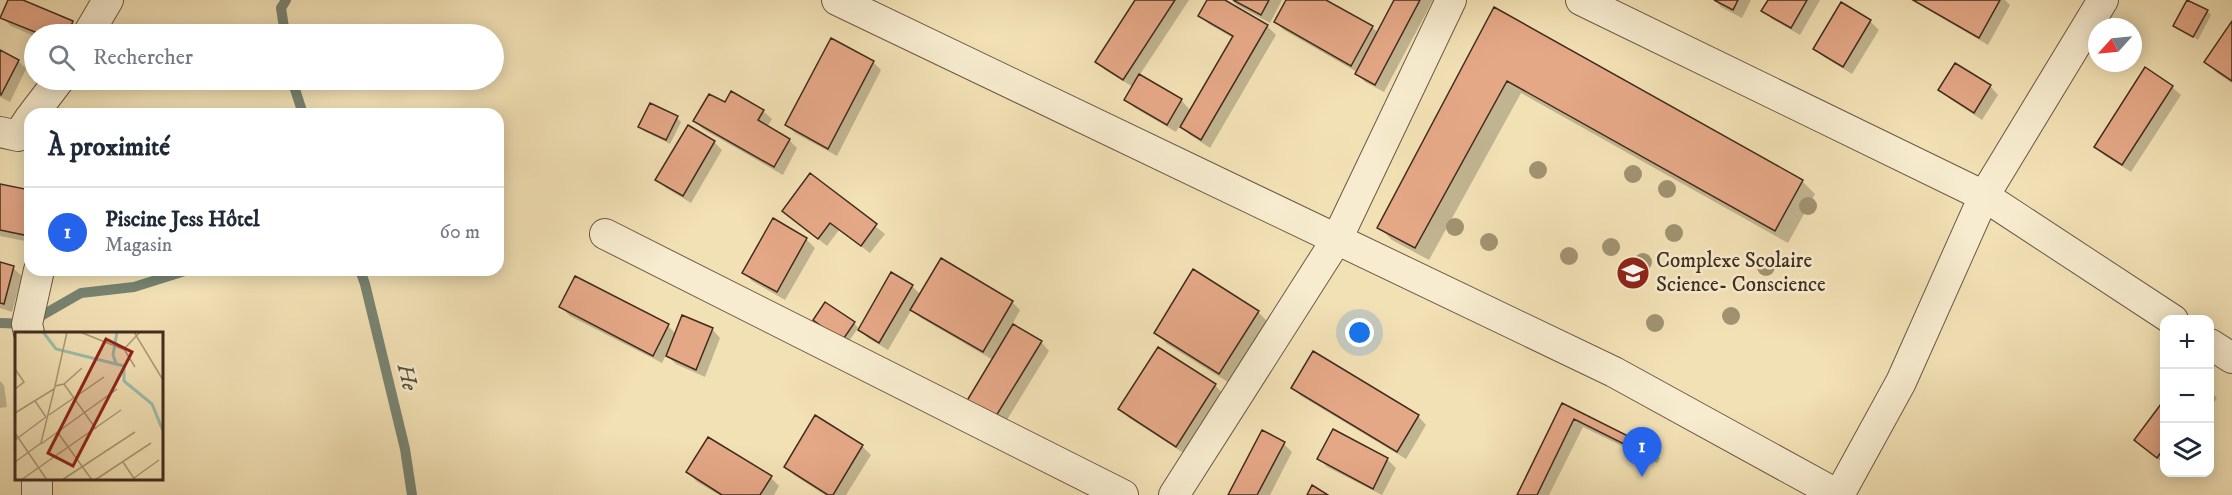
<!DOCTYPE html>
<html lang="fr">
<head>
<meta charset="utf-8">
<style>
	:root { --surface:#fff; --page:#f2f2f3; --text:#1f2937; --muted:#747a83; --line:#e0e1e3; --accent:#2563eb }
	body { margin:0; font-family:"IM FELL DW Pica",serif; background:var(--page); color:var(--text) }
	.controls { position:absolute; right:18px; bottom:18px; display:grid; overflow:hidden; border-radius:12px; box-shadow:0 3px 15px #0003 }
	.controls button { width:54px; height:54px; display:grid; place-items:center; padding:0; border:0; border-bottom:2px solid var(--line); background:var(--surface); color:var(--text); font:30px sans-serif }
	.compass { position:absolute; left:2088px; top:18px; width:54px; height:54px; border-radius:50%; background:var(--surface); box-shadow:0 3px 15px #0003; rotate:243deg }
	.you { position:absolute; left:1360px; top:333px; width:21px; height:21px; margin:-15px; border:4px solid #fff; border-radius:50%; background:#1a73e8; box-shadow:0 0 0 9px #1a73e833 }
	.badge { display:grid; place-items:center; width:39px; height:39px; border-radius:50%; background:var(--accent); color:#fff; font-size:20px; font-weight:700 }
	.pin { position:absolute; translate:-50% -50px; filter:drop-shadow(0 2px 3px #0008) }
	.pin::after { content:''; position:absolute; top:32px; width:21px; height:18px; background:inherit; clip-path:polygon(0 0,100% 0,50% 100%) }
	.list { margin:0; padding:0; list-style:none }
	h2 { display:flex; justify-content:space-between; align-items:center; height:78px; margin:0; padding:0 24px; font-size:26px }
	h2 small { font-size:20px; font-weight:400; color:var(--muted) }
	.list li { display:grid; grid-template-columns:39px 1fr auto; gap:18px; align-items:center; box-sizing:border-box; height:90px; padding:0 24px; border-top:2px solid var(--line) }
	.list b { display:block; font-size:22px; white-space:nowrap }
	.list p { margin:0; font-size:20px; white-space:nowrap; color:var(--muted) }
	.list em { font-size:20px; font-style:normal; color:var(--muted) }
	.icon { flex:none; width:33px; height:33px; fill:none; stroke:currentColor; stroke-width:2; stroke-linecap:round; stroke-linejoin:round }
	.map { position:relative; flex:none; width:2232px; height:495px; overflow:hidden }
	.search { position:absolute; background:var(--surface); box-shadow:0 3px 15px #0003; left:24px; top:24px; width:480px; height:66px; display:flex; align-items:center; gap:15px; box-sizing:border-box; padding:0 21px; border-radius:33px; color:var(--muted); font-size:22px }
	.panel { position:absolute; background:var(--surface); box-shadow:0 3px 15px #0003; left:24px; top:108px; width:480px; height:168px; border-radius:18px }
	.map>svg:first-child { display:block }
	.shadow { fill:#0003 }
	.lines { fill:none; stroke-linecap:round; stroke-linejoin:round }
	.stream { stroke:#788472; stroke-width:10 }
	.building { fill:#e5a887; stroke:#412c1e; stroke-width:1.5 }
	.minor-casing { stroke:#6d5944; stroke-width:32 }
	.minor { stroke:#f7eccf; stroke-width:30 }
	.tree { fill:#a19271 }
	.labels { text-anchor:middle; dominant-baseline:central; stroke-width:5; stroke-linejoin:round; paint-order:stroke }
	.poi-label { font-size:21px; fill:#412c1e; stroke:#f7eccf; text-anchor:start }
	.water-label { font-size:22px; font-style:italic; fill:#585041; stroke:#f7eccf }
	.inset-river { fill:none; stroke:#9cbeaa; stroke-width:3 }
	.inset-road { fill:none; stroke:#ab9979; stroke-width:1.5 }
	.view { fill:#8f2418; fill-opacity:0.15; stroke:#8f2418; stroke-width:3 }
	.inset-edge { fill:none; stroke:#412c1e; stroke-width:3 }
</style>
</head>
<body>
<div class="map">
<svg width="2232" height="495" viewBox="0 0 2232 495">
	<rect width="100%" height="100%" fill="#f2e1b5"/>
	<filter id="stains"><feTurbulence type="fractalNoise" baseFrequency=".00333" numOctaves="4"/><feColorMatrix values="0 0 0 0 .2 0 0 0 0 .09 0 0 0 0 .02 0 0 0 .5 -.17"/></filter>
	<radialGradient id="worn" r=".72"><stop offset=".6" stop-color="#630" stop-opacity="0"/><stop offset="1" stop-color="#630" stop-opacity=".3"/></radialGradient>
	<path class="shadow" d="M9,0H19L72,22L81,31L79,34L34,36L11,26L2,17Z
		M1137,0H1189L1139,76L1181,100L1191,111L1233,38L1209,24L1200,16L1209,0H1222L1267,26L1276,35L1210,148L1190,135L1180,125L1176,132L1135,108L1126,99L1133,87L1105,70L1097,61Z
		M1232,0H1282L1270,23L1237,5Z
		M1288,0H1323L1372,27L1378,33L1395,0H1433L1384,92L1365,82L1357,74V72L1284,30L1276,22Z
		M1715,0H1751L1742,18L1721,7Z
		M1769,0H1820L1800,35L1772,19L1763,10Z
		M1911,0H2005L2010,5L1988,45Z
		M1842,4L1870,21L1879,30L1852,74L1824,57L1815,49Z
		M1495,9L1802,181L1815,194L1788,243L1521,93L1429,260L1392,240L1379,227Z
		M2207,11L2211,15L2198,40L2175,25Z
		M2232,24V83L2217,73L2206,62Z
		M0,52L18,61L26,69L10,102L0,97Z
		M873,62L881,70L837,156L795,133L787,125Z
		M1990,86L1998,95L1982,120L1949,98L1940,90Z
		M2172,87L2181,95L2131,172L2104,155L2096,146Z
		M725,104L763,111L772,119L767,127L789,140L797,148L783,175L703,129L695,121Z
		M677,118L681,122L670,144L644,131L640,127Z
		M714,142L722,150L691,203L666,188L657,180Z
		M810,175L885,234L870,253L839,230L827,246L784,211Z
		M0,185L30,191V242L0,236Z
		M773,221L806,239L815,248L785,300L752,281L744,272Z
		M0,264L13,268L22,276L12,312L0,308Z
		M576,278L668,326L676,334L712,329L720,338L705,377L676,364L666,355L662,363L570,316L561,307Z
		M912,286L921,295L1012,302L1020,310L1012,325L1041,342L1049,351L1002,428L975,412L993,360L921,318L912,309L888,350L868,338L858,328L847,344L819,324L854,323L860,330Z
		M1258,312L1269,323L1231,384L1167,344L1156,333Z
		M0,381L4,385L7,407L0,408Z
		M1215,385L1223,394L1185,454L1129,418L1120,409Z
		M1293,388L1418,416L1426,425L1406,459L1301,396Z
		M2210,391L2217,398L2210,408Z
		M2164,403V464L2136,440Z
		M1563,405L1651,449L1660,458L1657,463L1583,427L1549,495H1519Z
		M816,417L862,446L871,455L846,495H825L794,475L786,467Z
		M1333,431L1387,459L1396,468L1382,495L1327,467L1319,458Z
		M1284,444L1292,452L1270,495H1229Z
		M688,472L771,478L779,486L774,495H719L696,481Z"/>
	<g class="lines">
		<path class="stream" d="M285,34L281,8L286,0
			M292,80L303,114
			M360,270L365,284L405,449L412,495
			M0,323L27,324L81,293L134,287L188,270"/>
	</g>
	<path class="building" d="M8,0H23L73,21L68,34H40L0,18Z
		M1135,0H1175L1123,80L1095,62Z
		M1207,0H1225L1268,25L1201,140L1180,127L1233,36L1198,16Z
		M1233,0H1269L1261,15Z
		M1286,0H1326L1373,26L1351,66L1274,22Z
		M1394,0H1420L1375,85L1355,74Z
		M1714,0H1738L1733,10Z
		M1768,0H1807L1791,28L1761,11Z
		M1913,0H2000L1979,38Z
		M2187,0L2208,10L2193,37L2173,26Z
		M1841,2L1871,20L1843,67L1813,49Z
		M1494,7L1803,180L1775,231L1507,81L1415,248L1377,228Z
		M2232,21V81L2204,62Z
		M831,38L874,61L828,149L785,125Z
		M0,50L19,60L1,95L0,94Z
		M1955,63L1991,85L1974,113L1938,90Z
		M2145,67L2173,86L2122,165L2094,147Z
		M1139,74L1182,99L1167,125L1124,100Z
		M731,91L764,110L758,120L790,139L774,167L693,121L709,94L725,102Z
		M650,103L678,116L666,140L638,127Z
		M688,125L715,141L683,196L655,180Z
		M810,173L877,224L861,246L830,223L818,239L782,211Z
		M0,184L30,190L29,236L0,230Z
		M773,218L807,238L777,292L742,273Z
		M941,258L1013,301L983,352L910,310Z
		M0,262L14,266L4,304L0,303Z
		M1193,269L1259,311L1219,374L1154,333Z
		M891,272L913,285L879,343L858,330Z
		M575,276L669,324L653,356L559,307Z
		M825,302L855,322L842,341L813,320Z
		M682,315L713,328L696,370L666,356Z
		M1013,324L1042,341L993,421L965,404Z
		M1158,347L1216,384L1176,447L1118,409Z
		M1313,351L1419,415L1397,452L1291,388Z
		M2164,400V448L2157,458L2134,440Z
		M1562,403L1652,448L1648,456L1574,419L1537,495H1517Z
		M815,415L863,445L833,495H828L784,467Z
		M1333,429L1388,458L1373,489L1317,459Z
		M1262,430L1285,442L1257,495H1228Z
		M708,437L772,476L760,495H722L686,472Z
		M1312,485L1328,495H1307Z"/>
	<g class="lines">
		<defs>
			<path id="minor" d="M837,0L1614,372L1838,495
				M1581,0L1984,196L2173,320
				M88,34L108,0
				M33,114L59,80
				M0,132L18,136L30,118
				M605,234L1123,495
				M29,333L27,324L39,270
				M2210,344L2232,358
				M37,478V495
				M1174,495L1337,239L1451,0
				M1839,495L1901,382L1984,196L2103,0"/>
		</defs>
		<use href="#minor" class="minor-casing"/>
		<use href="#minor" class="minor"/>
	</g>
	<g class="tree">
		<circle cx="1538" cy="170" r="9"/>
		<circle cx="1633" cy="174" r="9"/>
		<circle cx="1667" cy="189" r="9"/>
		<circle cx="1808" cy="206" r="9"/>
		<circle cx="1455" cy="227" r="9"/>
		<circle cx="1674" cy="233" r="9"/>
		<circle cx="1489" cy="242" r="9"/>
		<circle cx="1611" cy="247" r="9"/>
		<circle cx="1569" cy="256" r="9"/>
		<circle cx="1643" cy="262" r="9"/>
		<circle cx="1766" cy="267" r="9"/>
		<circle cx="1731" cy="316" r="9"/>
		<circle cx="1655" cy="323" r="9"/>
	</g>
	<defs>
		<symbol id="school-disc" viewBox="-11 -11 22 22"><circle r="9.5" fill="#8f2418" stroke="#f7eccf"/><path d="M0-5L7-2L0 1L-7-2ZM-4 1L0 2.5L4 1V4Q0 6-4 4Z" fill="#fff"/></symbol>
	</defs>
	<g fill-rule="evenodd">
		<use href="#school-disc" x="1614" y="254" width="38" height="38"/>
	</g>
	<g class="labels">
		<g class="poi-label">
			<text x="1656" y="261">Complexe Scolaire<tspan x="1656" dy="24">Science- Conscience</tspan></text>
		</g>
		<g class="water-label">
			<text transform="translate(407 377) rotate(76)">He</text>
		</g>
	</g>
	<g transform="translate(15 332)">
		<rect width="148" height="148" fill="#f2e1b5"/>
		<path class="inset-river" d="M28,0L41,17L109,34V49L137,72L148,99M101,31L98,23L102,0"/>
		<path class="inset-road" d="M65,0L110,18M119,0L148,48M120,35L109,17L125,0M0,37L9,50L0,57M49,52L81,97M40,54L52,0M20,69L31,85M0,81L39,57M34,83L89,45M0,101L32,148M43,101L77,148M0,108L31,85M26,112L102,57M0,130L26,111L40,54L49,52L67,36M108,130L120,148M119,146L144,128M6,148L106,78M47,148L120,100M80,148L136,111"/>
		<path class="view" d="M91,7L117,20L58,134L33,121Z"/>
		<rect width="148" height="148" class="inset-edge"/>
	</g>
	<rect width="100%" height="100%" filter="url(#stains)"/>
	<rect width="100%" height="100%" fill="url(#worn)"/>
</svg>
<div class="controls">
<button>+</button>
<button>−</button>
<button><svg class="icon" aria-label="layers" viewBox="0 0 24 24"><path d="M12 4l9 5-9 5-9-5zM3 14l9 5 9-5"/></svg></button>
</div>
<svg class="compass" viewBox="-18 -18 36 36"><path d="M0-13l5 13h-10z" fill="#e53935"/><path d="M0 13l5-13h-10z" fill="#747a83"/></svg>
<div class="you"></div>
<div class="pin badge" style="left:1642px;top:477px">1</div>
<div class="search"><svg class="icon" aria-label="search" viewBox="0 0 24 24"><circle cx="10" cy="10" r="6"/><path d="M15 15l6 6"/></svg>Rechercher</div>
<section class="panel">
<h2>À proximité<small></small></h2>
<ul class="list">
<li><span class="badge">1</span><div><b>Piscine Jess Hôtel</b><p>Magasin</p></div><em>60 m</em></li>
</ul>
</section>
</div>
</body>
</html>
